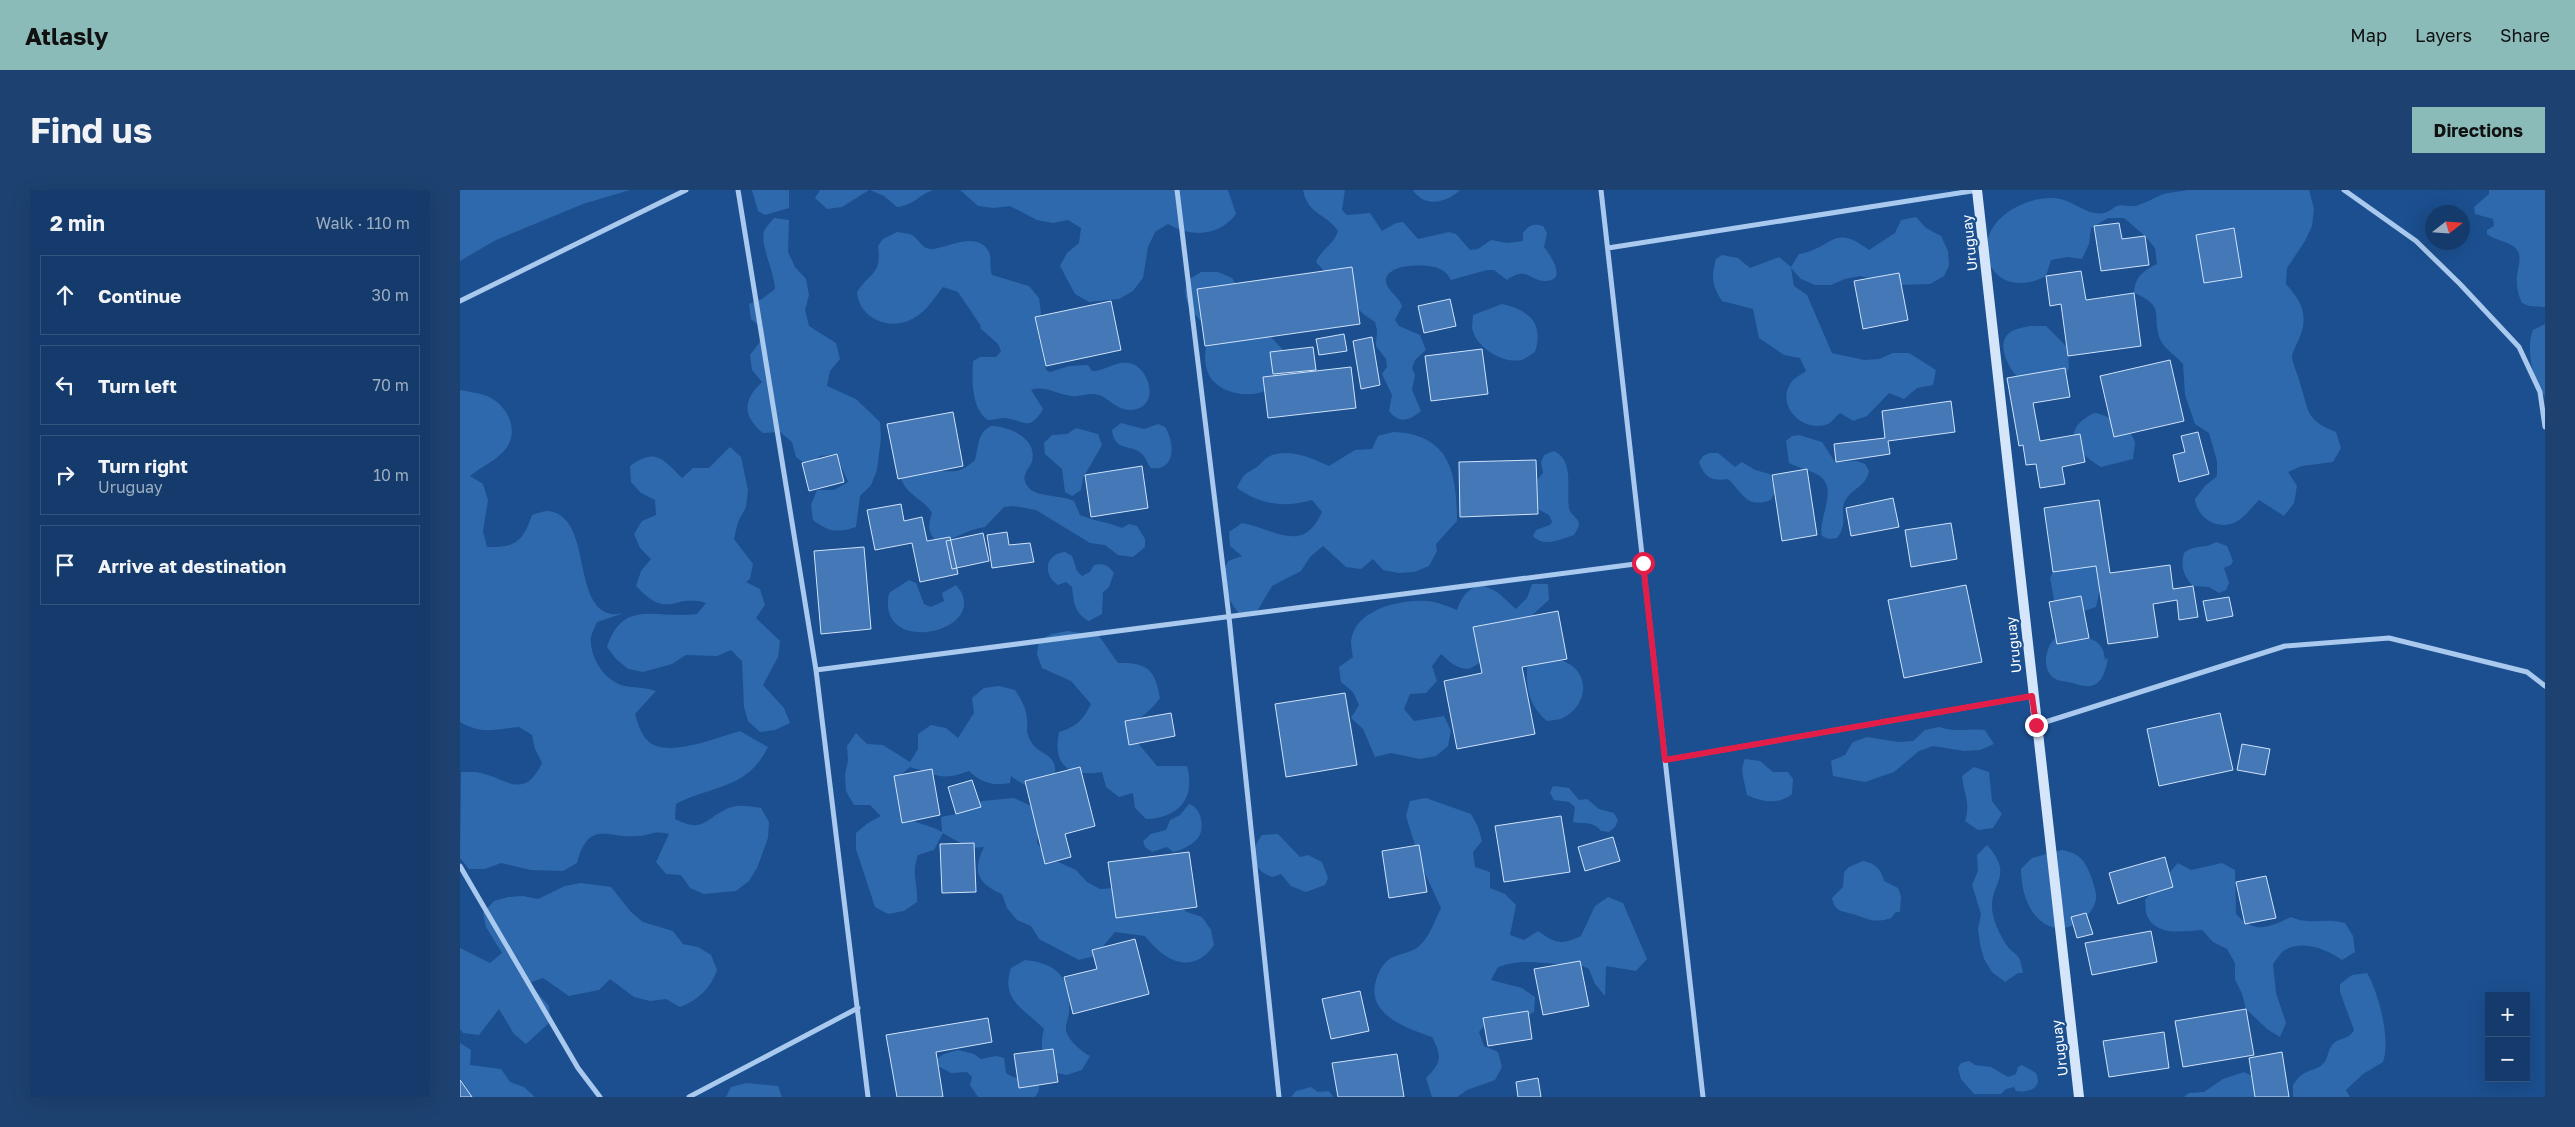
<!DOCTYPE html>
<html lang="en">
<head>
<meta charset="utf-8">
<style>
	:root { --surface:#143b6b; --page:#1d4271; --text:#f1f3f6; --muted:#9dadc1; --line:#33557e; --accent:#8bbbb9 }
	body { margin:0; font-family:"Golos Text",sans-serif; background:var(--page); color:var(--text) }
	.controls { position:absolute; right:15px; bottom:15px; display:grid; overflow:hidden; border-radius:0px; box-shadow:0 5px 20px #0002 }
	.controls button { width:45px; height:45px; display:grid; place-items:center; padding:0; border:0; border-bottom:1px solid var(--line); background:var(--surface); color:var(--text); font:25px sans-serif }
	.compass { position:absolute; left:1965px; top:15px; width:45px; height:45px; border-radius:50%; background:var(--surface); box-shadow:0 5px 20px #0002; rotate:73deg }
	.stop { position:absolute; width:15px; height:15px; margin:-11px; border:4px solid #e11d48; border-radius:50%; background:#fff }
	.stop.end { background:#e11d48; border-color:#fff; box-shadow:0 1px 5px #0008 }
	.list { margin:0; padding:0; list-style:none }
	h2 { display:flex; justify-content:space-between; align-items:center; height:65px; margin:0; padding:0 20px; font-size:21px }
	h2 small { font-size:16px; font-weight:400; color:var(--muted) }
	.list li { display:grid; grid-template-columns:32px 1fr auto; gap:15px; align-items:center; box-sizing:border-box; height:80px; margin:0 10px 10px; padding:0 10px; border:1px solid var(--line); border-radius:0px }
	.list b { display:block; font-size:19px; white-space:nowrap }
	.list p { margin:0; font-size:16px; white-space:nowrap; color:var(--muted) }
	.list em { font-size:16px; font-style:normal; color:var(--muted) }
	.icon { flex:none; width:28px; height:28px; fill:none; stroke:currentColor; stroke-width:2; stroke-linecap:round; stroke-linejoin:round }
	.map { position:relative; flex:none; width:2085px; height:907px; overflow:hidden; border-radius:0px }
	header { display:flex; align-items:center; gap:30px; box-sizing:border-box; height:70px; padding:0 25px; background:var(--accent); color:#111 }
	header strong { font-size:24px }
	nav { display:flex; gap:28px; margin-inline-start:auto; font-size:18px }
	.intro { display:flex; align-items:center; justify-content:space-between; box-sizing:border-box; height:120px; padding:0 30px }
	h1 { margin:0; font-size:35px }
	.button { padding:12px 22px; border-radius:0px; background:var(--accent); color:#111; font-size:18px; font-weight:700 }
	main { display:flex; gap:30px; padding:0 30px }
	aside { flex:1; background:var(--surface); border-radius:0px; box-shadow:0 5px 20px #0002 }
	.map>svg:first-child { display:block }
	.green { fill:#2e69ad }
	.building { fill:#4478b7; stroke:#cfe3fa }
	.lines { fill:none; stroke-linecap:round; stroke-linejoin:round }
	.minor { stroke:#a9c9ee; stroke-width:5 }
	.secondary { stroke:#d6e6fa; stroke-width:10 }
	.route { stroke:#e11d48; stroke-width:6 }
	.labels { text-anchor:middle; dominant-baseline:central; stroke-width:4.5; stroke-linejoin:round; paint-order:stroke }
	.street-label { font-size:14px; fill:#fff; stroke:#1b4f8f }
</style>
</head>
<body>
<header>
<strong>Atlasly</strong>
<nav><a>Map</a><a>Layers</a><a>Share</a></nav>
</header>
<div class="intro"><h1>Find us</h1><a class="button">Directions</a></div>
<main>
<aside>
<h2>2 min<small>Walk · 110 m</small></h2>
<ul class="list">
<li><svg class="icon" aria-label="ahead" viewBox="0 0 24 24"><path d="M12 20V5M6 11l6-6 6 6"/></svg><div><b>Continue</b></div><em>30 m</em></li>
<li><svg class="icon" aria-label="left" viewBox="0 0 24 24"><path d="M17 20v-9H6M10 6l-5 5 5 5"/></svg><div><b>Turn left</b></div><em>70 m</em></li>
<li><svg class="icon" aria-label="right" viewBox="0 0 24 24"><path d="M7 20v-9h11M14 6l5 5-5 5"/></svg><div><b>Turn right</b><p>Uruguay</p></div><em>10 m</em></li>
<li><svg class="icon" aria-label="arrive" viewBox="0 0 24 24"><path d="M6 21V4h12l-3 4 3 4H6"/></svg><div><b>Arrive at destination</b></div></li>
</ul>
</aside>
<div class="map">
<svg width="2085" height="907" viewBox="0 0 2085 907">
	<rect width="100%" height="100%" fill="#1b4f8f"/>
	<path class="green" d="M0,0H170L123,14L36,50L0,71Z
		M292,0H329V18L305,25L298,21Z
		M360,0H409L382,17L367,19L355,8Z
		M410,0H473C457,6 456,14 437,17L424,6Z
		M500,0H768L776,24C760,46 731,48 708,34L695,42L688,57L683,88L673,101L659,109L629,112L615,104L600,76L607,63L619,53L621,38L608,30L593,33L577,30L550,16L534,18L518,16Z
		M843,0H885L882,20L887,25L910,23L922,41L936,33L943,32L958,49L989,42L996,44L1010,60L1018,59L1031,50L1047,53L1063,51V43C1069,35 1073,33 1083,36L1087,43L1084,57C1090,64 1109,92 1084,91C1069,90 1067,76 1047,90L1034,80H1027L991,90C988,85 986,82 980,79C969,73 925,73 926,91C926,100 939,106 942,116L935,130L939,136L960,145L966,160L955,170L952,178L955,185L952,200L961,221C949,231 939,234 929,221L932,205L922,184L927,177L926,169L916,156L917,140L915,132L903,124L856,72C861,59 874,55 878,41C866,23 848,25 843,0Z
		M953,0H1000C987,13 964,18 953,0Z
		M1727,0H1849L1854,19L1852,36L1845,51L1827,78L1826,94C1842,112 1849,126 1839,149C1837,154 1832,162 1832,167C1833,176 1838,184 1840,193C1849,221 1845,230 1876,242L1881,258L1873,272L1842,276L1828,282L1837,296L1834,313L1824,326L1799,310C1792,317 1784,328 1776,332C1757,341 1737,328 1735,309L1745,296L1757,286V271L1749,243L1735,234L1725,205L1723,174C1717,167 1705,159 1701,151C1690,126 1708,117 1674,103C1675,87 1683,81 1697,74L1695,58L1685,46L1664,28H1648L1631,38L1629,54L1622,69L1607,67L1591,70L1586,86C1559,101 1527,92 1527,58C1526,25 1573,3 1601,9C1616,13 1628,26 1644,23C1649,22 1653,18 1657,16C1663,14 1670,17 1676,16C1685,13 1692,9 1701,5C1709,2 1718,2 1727,0Z
		M2029,0H2085V117L2069,116L2062,113C2058,105 2056,95 2057,86C2058,75 2064,64 2053,56C2045,51 2035,50 2027,44V40L2034,36L2033,29L2015,24L2014,17L2029,4Z
		M1456,27L1466,38L1481,46L1488,61L1489,76L1484,86L1470,94L1438,95L1400,86L1385,89L1371,95H1355L1341,89L1331,78L1334,96L1347,105L1372,163L1404,170L1419,169L1433,163H1449L1476,180L1473,195L1457,198L1444,209L1429,203L1407,226L1393,231L1380,223C1376,226 1372,232 1368,234C1342,244 1313,213 1333,190C1336,187 1342,184 1346,181L1340,168L1324,165L1299,148L1293,119L1262,111C1252,96 1251,86 1256,69L1262,65L1278,68L1290,78L1319,67L1331,77L1339,64C1372,59 1373,32 1409,60L1435,43L1441,30Z
		M314,28L329,30L328,62L335,77L346,89L349,105L345,120L349,136L376,153L380,169L370,181L367,196L396,209L420,232L421,248L417,280L411,295L400,306L396,337C378,343 368,342 353,330L351,315L357,300H374L388,292L376,264L360,266L348,276L336,267L332,252L320,242L303,243C283,226 282,211 302,192L292,180L290,165L299,153L303,139L291,129L289,114L302,109L315,99C314,81 300,55 304,41C306,37 311,32 314,28Z
		M437,42C442,43 448,43 452,45C459,49 462,59 471,59C486,59 517,39 529,62C532,69 529,77 532,85L569,96L579,108L581,123L577,138L586,180L590,182L609,176L628,175L632,181C645,181 655,171 669,173C688,176 700,212 677,219C660,224 652,210 639,205C630,202 621,207 612,206C597,205 587,195 571,200L583,219C569,243 563,230 545,228C540,228 533,230 528,230C511,219 512,189 513,171L520,167H536L541,161L538,154L520,138L521,136L498,102L483,97C475,107 466,122 454,128C431,142 399,129 397,102C411,81 422,84 418,56L423,49Z
		M741,82H758L772,88L809,145L825,162C825,167 826,173 825,177C824,184 819,188 814,192C810,196 807,200 802,202C785,208 756,202 748,183C743,169 745,156 750,142C738,126 718,113 728,90Z
		M1042,114C1069,120 1084,133 1075,162C1071,164 1066,169 1061,170C1044,174 1017,158 1013,141C1011,137 1013,130 1013,125Z
		M2085,134V207C2073,191 2065,158 2073,140Z
		M1570,136H1586L1608,158L1609,178L1605,185L1561,191C1549,180 1532,150 1554,140C1559,138 1565,137 1570,136Z
		M0,200C9,202 19,203 27,206C48,215 61,242 44,261C34,272 21,277 10,286L23,294L28,310L23,341L27,357C56,358 63,351 72,325C76,324 83,321 87,321C133,324 111,416 151,424C156,425 163,423 167,422L137,432C135,437 132,442 131,447C129,467 145,492 165,496C176,498 184,497 196,501L175,524C178,534 181,545 189,552C209,568 258,547 280,541L308,557C287,600 252,595 216,614L215,629C244,644 245,628 269,618C279,614 290,616 301,618L309,632L308,648L297,678L289,691L276,701L244,704L230,698L221,685L206,684L196,672L209,644C191,640 193,645 178,646C147,649 129,628 117,673L103,681L71,680L41,673L25,679H9L0,668L1,582C6,582 11,582 16,582C45,586 63,613 82,573L75,559L72,545L59,537C35,539 23,545 0,532Z
		M1634,223C1647,224 1673,239 1675,253C1675,258 1673,264 1673,269L1641,277C1616,262 1598,241 1634,223Z
		M661,233L684,239L698,234L705,237C715,252 716,282 691,278C687,274 686,267 682,264C671,253 655,263 652,240Z
		M531,236C548,236 578,248 572,271C571,276 566,280 565,285C563,290 566,295 570,299C578,307 602,305 614,311L620,325C634,331 648,332 662,338L669,334L677,336L685,349V357L673,367L658,365L645,355L630,353L576,320L553,316L544,317L525,337C507,339 495,350 478,352C467,343 468,335 472,323C464,309 446,305 441,288C451,286 462,281 472,281C492,280 498,286 515,270C519,256 517,243 531,236Z
		M616,238L638,244L642,255L623,288L621,300L612,306L605,302L602,279L585,264L584,253L592,245L607,244Z
		M933,242C990,244 997,283 997,331L976,354L977,361L969,376L954,382L938,383L923,380L913,369L901,379L886,377L863,356L850,367L841,381L812,396L796,423L781,427C767,405 756,397 768,371L782,366L770,356L769,342L782,333C815,339 843,365 862,322L852,310C824,318 801,315 777,298C785,281 784,286 798,276C802,273 805,268 810,266C829,258 852,268 869,276L895,260L912,259L918,246Z
		M1339,245L1362,252L1375,272L1397,271L1405,274L1409,281C1406,297 1392,298 1385,311C1379,324 1389,333 1377,348L1369,349L1362,346C1357,330 1380,297 1358,285C1350,280 1339,278 1329,273L1326,251L1332,246Z
		M270,257L281,267L288,300L286,317L278,332L274,349L293,374L290,389L286,392L300,399L305,415L296,428L320,451L318,467L303,495L324,518L330,533L315,540L300,542L288,531L284,517L282,471L271,460L257,466L226,465L212,474L183,482L168,479L156,469L147,457C163,407 199,430 237,424L246,413C213,402 210,432 176,396L181,381L191,369L180,358L174,344L182,331L196,325L195,310L181,303L171,292L170,276C196,257 203,269 222,288L233,278H249Z
		M1094,261C1115,271 1106,300 1109,318C1110,325 1119,328 1119,334C1119,338 1116,341 1114,345C1101,349 1084,358 1073,346L1076,340L1090,335L1092,332L1089,325L1076,318L1075,292L1083,283L1081,272L1084,265Z
		M1250,263H1258L1275,277L1282,272L1295,280L1310,284L1315,302L1311,310C1286,319 1283,303 1268,289C1252,292 1244,287 1239,272L1243,266Z
		M1756,352L1767,356L1773,371L1771,375L1764,378L1769,393L1766,400L1759,403L1749,397L1733,396C1724,387 1720,376 1724,363C1734,354 1746,359 1756,352Z
		M605,362L612,366L617,381L622,386L630,382L634,375C644,373 648,375 654,383L649,397L643,402L642,424L629,431C614,423 614,412 612,397L606,392L598,395C582,384 585,364 605,362Z
		M1636,376L1641,394L1636,417L1621,422L1594,410L1590,388L1593,382Z
		M449,390L456,393L464,414L471,417L484,411L482,403L496,395C536,440 415,470 429,403Z
		M1072,394H1088L1089,410C1075,421 1019,480 1007,479C995,478 989,471 981,464L972,476L977,491L966,503L950,504L944,519L954,531L984,526L991,541L988,556L976,566L960,569L931,563L915,567L903,539L891,528L899,515L893,502L881,492L879,477L893,467C892,462 891,456 891,451C895,419 941,409 967,411C978,412 987,416 997,420C1002,405 1013,390 1031,399C1040,402 1048,413 1056,419L1067,408Z
		M608,441L639,446L658,473C687,472 695,479 700,508C691,522 679,527 667,540L697,576H727C736,609 718,628 686,629L675,618L673,603L659,607L646,597L642,582C610,587 592,577 599,542C616,537 623,530 631,514L611,491L582,478L577,464L579,450L592,444Z
		M1599,445C1620,447 1644,444 1645,470L1648,468C1644,491 1637,502 1613,493C1607,491 1599,492 1594,488C1580,478 1586,453 1599,445Z
		M1075,469C1082,469 1092,468 1099,470C1131,478 1130,514 1103,528C1099,530 1092,530 1087,531C1070,516 1066,501 1067,478Z
		M539,496L555,500C561,509 566,517 567,529C568,533 566,540 568,545C576,571 603,556 593,596C575,600 565,597 551,586L550,593C532,596 522,593 509,581C480,592 476,584 450,577L436,589C440,603 440,625 456,632C466,636 472,636 482,642L481,627L496,624L522,611L554,608L582,621L577,653L587,667L616,680L627,692L640,699L656,698L714,713L727,722L742,727L751,740L754,755C732,787 703,770 685,746L655,742L635,766L619,770L579,749L571,736L557,730L547,718L542,704C517,693 512,681 524,657L509,658L483,643L474,660L458,665C451,685 458,692 457,712L444,721L428,724L415,717L396,659V643L408,633L421,626L410,615H394L386,601L385,585L388,570L387,556L396,543L407,554L423,555L450,572L458,559V544L471,535L486,538L498,548L514,523L512,508L524,498Z
		M1479,537C1498,543 1506,538 1525,540L1534,554L1520,560L1504,561L1473,556L1459,561L1434,582L1405,592L1373,586L1371,571L1385,565L1393,552L1407,547L1438,552L1453,551L1465,540Z
		M1285,569L1300,571L1313,582H1328L1333,589L1332,604C1319,615 1301,612 1287,605C1285,592 1279,581 1285,569Z
		M1514,577L1529,582L1532,611L1542,624L1533,638L1518,640L1505,631C1511,612 1504,606 1502,586Z
		M1093,596L1109,598L1119,610L1127,609L1139,619L1154,623L1158,630L1155,637L1149,642L1141,641C1132,630 1125,635 1113,632L1115,617L1109,612L1094,610L1090,603Z
		M966,608L1011,624L1018,637L1022,651L1013,662L1015,677L1030,682V698L1045,704L1056,715L1050,745L1064,750L1078,741C1096,754 1102,755 1121,746L1135,716L1148,707L1163,713L1187,769L1176,781L1146,776L1145,806L1135,794L1129,779C1112,771 1114,775 1098,774C1073,773 1064,769 1038,777L1031,790L1062,798L1075,807L1074,822L1060,830L1028,831L1019,842L1024,856L1038,862L1042,877L1035,890L1007,900L997,907H972L966,888C982,873 982,866 972,847C949,839 909,826 915,795C917,785 920,778 927,771C935,763 950,764 958,757C970,747 974,732 981,718L961,675L946,626L950,611Z
		M729,614C742,618 745,639 738,648C733,654 724,659 717,661L713,662L707,657L692,662L685,657L683,651L691,644L706,640L710,630L720,625Z
		M818,644L840,667L848,665L862,672L868,688L865,695L846,702L831,696L821,684L813,687C792,682 789,661 802,645Z
		M1527,655C1557,688 1526,694 1533,725C1535,735 1542,749 1548,757C1551,761 1556,763 1559,768C1561,772 1562,778 1563,783H1558L1545,792L1532,782L1524,769L1520,754L1518,739L1521,724L1512,695L1518,681L1517,665Z
		M1602,660C1620,664 1624,669 1631,686C1633,693 1637,702 1636,709C1632,730 1605,746 1585,734C1567,723 1561,698 1561,679L1572,668Z
		M1403,671C1415,673 1421,679 1424,691L1438,698L1441,706L1440,722H1436L1431,728C1416,733 1410,730 1396,725C1384,721 1375,723 1372,708L1383,697L1384,682L1389,677Z
		M1718,673L1731,680L1762,673L1775,680L1776,724C1794,744 1808,738 1831,727C1853,736 1864,727 1885,733L1893,746L1895,762L1882,770C1866,759 1842,749 1823,761C1820,764 1816,770 1813,774L1816,803L1826,833L1820,847L1807,839L1786,819L1782,804L1775,789V773L1767,759L1753,752L1742,740C1724,741 1697,747 1687,726C1685,722 1686,714 1685,710Z
		M121,693L151,697L171,722L183,732L213,741L223,754L238,757L251,765L257,780C251,798 238,810 220,817L206,809L190,811L174,807L150,789L139,800L109,806L83,788L69,793L89,816L90,832L66,854L54,844L39,819L19,845L3,843L0,839V758L30,773L42,763L26,737L23,723L34,711L48,707L63,706L78,709L105,696Z
		M565,770C597,773 612,789 609,821C609,827 605,835 606,841C609,851 621,861 630,866L622,880L606,885L592,882C583,866 579,857 584,839C565,819 540,811 551,778Z
		M1907,783C1919,804 1931,850 1923,872L1903,884L1886,900L1890,907H1833V895C1836,891 1839,886 1843,884C1850,879 1858,880 1864,873C1869,866 1868,857 1875,852C1883,847 1889,849 1894,840L1880,802V794L1892,785Z
		M0,853L11,860L10,875L41,879L50,892L64,897L75,907H3L0,892Z
		M498,860L514,864L521,869L536,866L544,868L546,883C556,890 564,889 575,888C580,895 581,900 575,907H518L510,895L512,887L507,882L491,883L478,876V868L484,864Z
		M1509,871L1515,875L1531,877L1548,887L1556,884L1558,877L1562,875L1576,883C1583,898 1569,903 1556,901L1554,897L1546,899L1541,904H1514L1501,889L1498,878L1501,873Z
		M1784,882L1792,886L1795,907H1724L1729,903L1744,902L1763,889Z
		M286,893L318,896L322,907H266L271,897Z
		M851,897L858,902L869,901L873,907H831L836,901Z"/>
	<path class="building" d="M1659,33L1662,49L1685,46L1689,75L1641,81L1634,36Z
		M1774,38L1782,87L1744,93L1736,45Z
		M892,77L900,134L745,156L737,99Z
		M1621,81L1626,110L1674,103L1681,156L1608,166L1601,114L1590,116L1586,86Z
		M1439,83L1448,130L1403,139L1394,91Z
		M990,109L996,136L964,143L958,116Z
		M651,111L661,160L586,176L575,127Z
		M884,144L887,161L859,165L856,149Z
		M912,147L920,195L901,199L893,151Z
		M853,157L856,180L813,184L810,162Z
		M1022,159L1028,204L971,211L965,166Z
		M1710,170L1724,231L1654,247L1640,186Z
		M891,177L896,218L808,228L803,187Z
		M1605,178L1610,207L1573,213L1580,251L1620,244L1625,272L1602,277L1605,294L1580,298L1576,274L1566,275L1563,255L1559,256L1547,188Z
		M1491,211L1495,242L1428,251L1430,264L1376,272L1374,254L1425,248L1422,221Z
		M493,222L503,276L438,289L427,234Z
		M1738,242L1749,284L1719,292L1713,265L1725,262L1721,246Z
		M377,264L384,292L349,301L342,273Z
		M1076,270L1078,324L1000,327L999,272Z
		M682,276L688,318L631,327L625,285Z
		M1347,279L1357,345L1322,351L1312,285Z
		M1433,308L1439,337L1391,346L1386,318Z
		M1639,310L1650,383L1710,375L1713,399L1733,396L1738,427L1719,430L1717,410L1693,414L1698,447L1648,454L1636,376L1593,382L1584,318Z
		M441,314L444,331L462,327L467,351L490,347L498,384L460,392L452,353L415,360L407,320Z
		M1491,333L1497,369L1451,377L1445,340Z
		M547,342L549,355L570,353L574,372L532,378L527,345Z
		M523,343L529,371L492,379L486,351Z
		M404,357L411,439L361,444L354,361Z
		M1506,395L1522,472L1444,488L1428,410Z
		M1621,406L1629,448L1597,454L1589,412Z
		M1769,407L1773,426L1747,431L1743,411Z
		M1098,421L1107,469L1062,477L1075,544L997,559L984,491L1022,483L1013,437Z
		M885,503L897,575L826,587L815,514Z
		M711,523L715,546L669,555L665,531Z
		M1760,523L1773,580L1699,596L1687,539Z
		M1782,554L1810,559L1805,585L1777,580Z
		M620,577L635,636L605,644L611,667L585,674L565,591Z
		M472,579L480,625L442,633L434,586Z
		M512,590L521,617L496,624L488,597Z
		M1101,626L1110,682L1044,692L1035,636Z
		M1153,647L1160,671L1125,681L1118,657Z
		M514,653L516,702L482,703L480,654Z
		M959,655L967,702L929,708L922,661Z
		M729,662L737,717L656,728L648,672Z
		M1705,667L1713,697L1658,714L1649,683Z
		M1806,686L1816,728L1785,734L1776,692Z
		M1626,723L1633,744L1617,748L1611,727Z
		M1691,741L1697,772L1632,785L1625,753Z
		M675,749L689,804L613,824L604,787L637,779L632,760Z
		M1120,771L1129,816L1083,825L1074,779Z
		M900,801L909,841L871,849L862,809Z
		M1786,819L1794,865L1723,877L1715,831Z
		M1068,821L1072,849L1028,856L1023,828Z
		M528,828L532,852L476,862L483,907H437L426,845Z
		M1704,842L1709,878L1649,887L1643,851Z
		M593,859L598,892L559,898L554,864Z
		M1822,862L1829,907H1795L1789,868Z
		M937,864L944,907H878L872,873Z
		M1078,888L1081,907H1058L1056,892Z
		M0,890L12,907H0Z"/>
	<g class="lines">
		<path class="minor" d="M278,0L356,480L408,907
			M717,0L769,427L819,907
			M1141,0L1243,907
			M1884,0L1956,51L2000,94L2059,157L2080,202L2085,237
			M1148,58L1518,0
			M0,111L226,0
			M356,480L1183,373
			M1576,535L1825,456L1929,448L2067,482L2085,496
			M1205,570L1572,506
			M0,676L118,878L140,907
			M229,907L398,818"/>
		<path class="secondary" d="M1517,0L1619,907"/>
	</g>
	<g class="lines">
		<path class="route" d="M1183,373L1205,570L1572,506L1576,535"/>
	</g>
	<g class="labels">
		<g class="street-label">
			<text transform="translate(1509 53) rotate(-96)">Uruguay</text>
			<text transform="translate(1553 455) rotate(-96)">Uruguay</text>
			<text transform="translate(1599 858) rotate(-97)">Uruguay</text>
		</g>
	</g>
</svg>
<div class="controls">
<button>+</button>
<button>−</button>
</div>
<svg class="compass" viewBox="-18 -18 36 36"><path d="M0-13l5 13h-10z" fill="#e53935"/><path d="M0 13l5-13h-10z" fill="#9dadc1"/></svg>
<div class="stop" style="left:1183px;top:373px"></div>
<div class="stop end" style="left:1576px;top:535px"></div>
</div>
</main>
</body>
</html>
